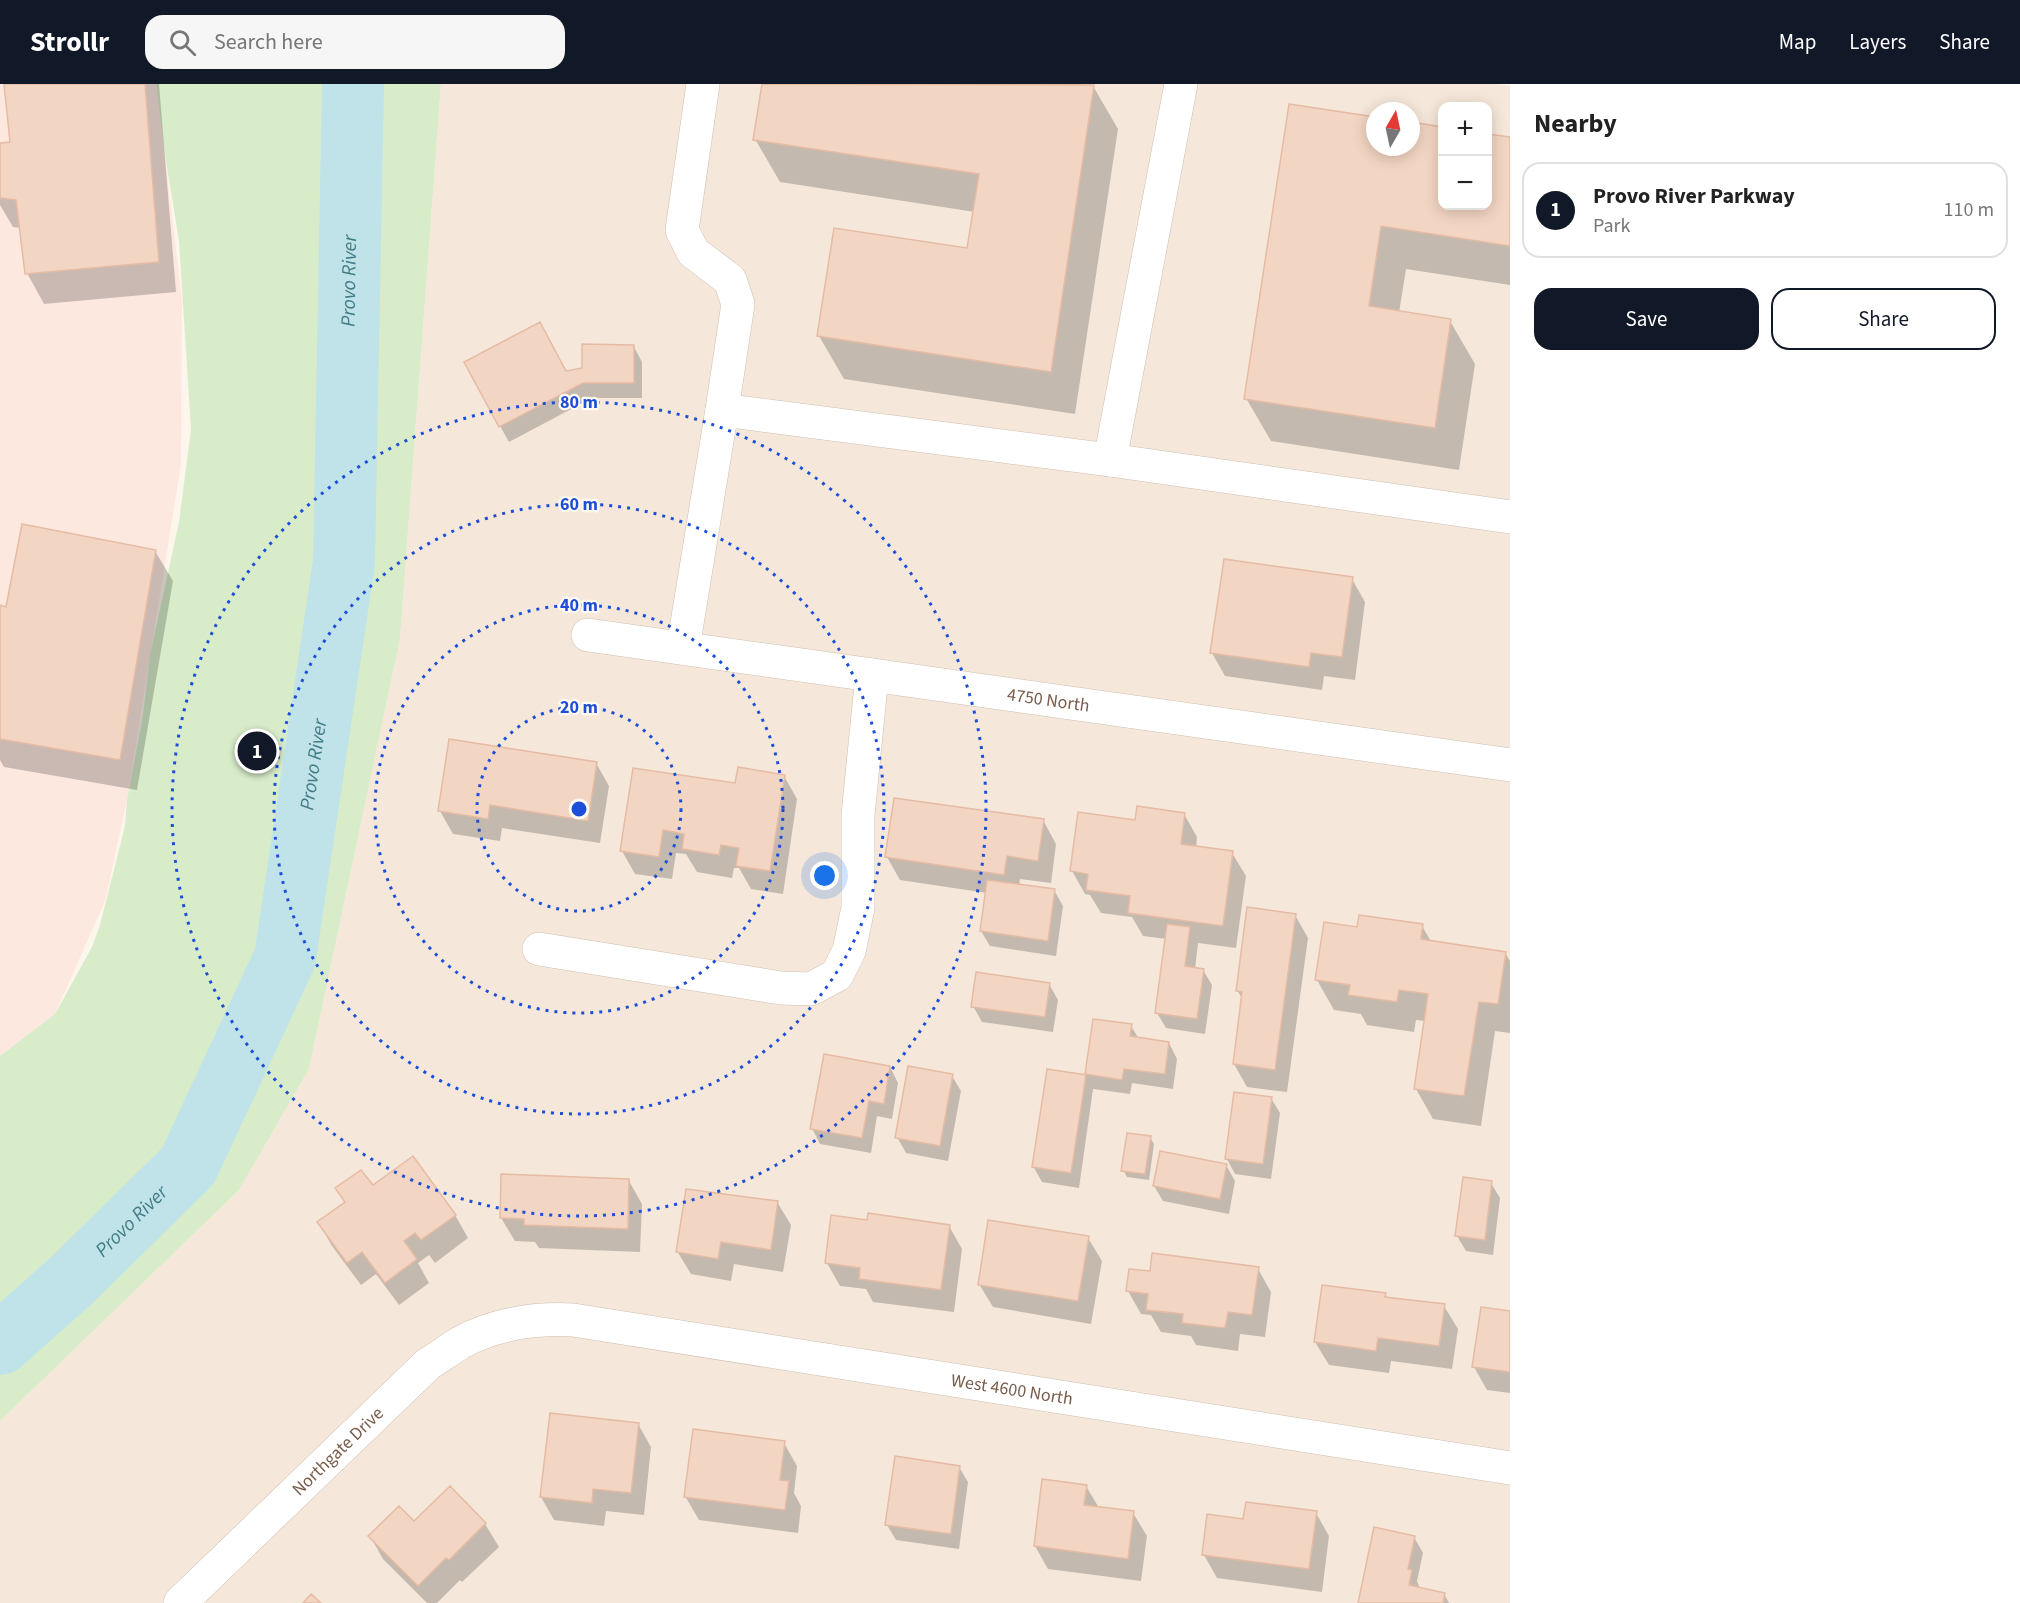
<!DOCTYPE html>
<html lang="en">
<head>
<meta charset="utf-8">
<style>
	:root { --surface:#fff; --page:#f6f6f6; --text:#222; --muted:#767676; --line:#e0e0e0; --accent:#111827 }
	body { margin:0; font-family:"Source Sans 3",sans-serif; background:var(--page); color:var(--text) }
	.controls { position:absolute; right:18px; top:18px; display:grid; overflow:hidden; border-radius:12px; box-shadow:0 3px 15px #0003 }
	.controls button { width:54px; height:54px; display:grid; place-items:center; padding:0; border:0; border-bottom:2px solid var(--line); background:var(--surface); color:var(--text); font:30px sans-serif }
	.compass { position:absolute; left:1366px; top:18px; width:54px; height:54px; border-radius:50%; background:var(--surface); box-shadow:0 3px 15px #0003; rotate:9deg }
	.you { position:absolute; left:825px; top:792px; width:21px; height:21px; margin:-15px; border:4px solid #fff; border-radius:50%; background:#1a73e8; box-shadow:0 0 0 9px #1a73e833 }
	.badge { display:grid; place-items:center; width:39px; height:39px; border-radius:50%; background:var(--accent); color:#fff; font-size:20px; font-weight:700 }
	.pin { position:absolute; translate:-50% -50%; border:3px solid #fff; box-shadow:0 2px 6px #0006 }
	.list { margin:0; padding:0; list-style:none }
	h2 { display:flex; justify-content:space-between; align-items:center; height:78px; margin:0; padding:0 24px; font-size:26px }
	h2 small { font-size:20px; font-weight:400; color:var(--muted) }
	.list li { display:grid; grid-template-columns:39px 1fr auto; gap:18px; align-items:center; box-sizing:border-box; height:96px; margin:0 12px 12px; padding:0 12px; border:2px solid var(--line); border-radius:18px }
	.list b { display:block; font-size:22px; white-space:nowrap }
	.list p { margin:0; font-size:20px; white-space:nowrap; color:var(--muted) }
	.list em { font-size:20px; font-style:normal; color:var(--muted) }
	.actions { display:flex; gap:12px; padding:18px 24px }
	.actions a { flex:1; padding:14px 0; border:2px solid var(--accent); border-radius:18px; text-align:center; font-size:21px; color:var(--accent) }
	.actions .main { background:var(--accent); color:#fff }
	.icon { flex:none; width:33px; height:33px; fill:none; stroke:currentColor; stroke-width:2; stroke-linecap:round; stroke-linejoin:round }
	.map { position:relative; flex:none; width:1510px; height:1519px; overflow:hidden }
	header { display:flex; align-items:center; gap:36px; box-sizing:border-box; height:84px; padding:0 30px; background:var(--accent); color:#fff }
	header strong { font-size:28px }
	nav { display:flex; gap:33px; margin-inline-start:auto; font-size:21px }
	.search { width:420px; height:54px; background:var(--page); display:flex; align-items:center; gap:15px; box-sizing:border-box; padding:0 21px; border-radius:18px; color:var(--muted); font-size:22px }
	main { display:flex }
	aside { flex:1; background:var(--surface) }
	.map>svg:first-child { display:block }
	.residential { fill:#f5e8da; fill-rule:evenodd }
	.commercial { fill:#fde8e0 }
	.green { fill:#d8ecc9 }
	.shadow { fill:#0003 }
	.lines { fill:none; stroke-linecap:round; stroke-linejoin:round }
	.river { stroke:#bfe3e8; stroke-width:62 }
	.building { fill:#f3d5c3; stroke:#e6bba3; stroke-width:1.5 }
	.minor-casing { stroke:#d1beb0; stroke-width:34 }
	.minor { stroke:#fff; stroke-width:33 }
	.ring { fill:none; stroke:#1d4ed8; stroke-width:3; stroke-dasharray:3 6 }
	.labels { text-anchor:middle; dominant-baseline:central; stroke-width:4.5; stroke-linejoin:round; paint-order:stroke }
	.street-label { font-size:18px; fill:#7a5c4d; stroke:#fffaf3 }
	.water-label { font-size:20px; font-style:italic; fill:#437c86; stroke:#fffaf3 }
	.centre { fill:#1d4ed8; stroke:#fffaf3; stroke-width:3 }
	.ring-label { font-size:18px; text-anchor:middle; font-weight:bold; fill:#1d4ed8; stroke:#fffaf3; stroke-width:4.5; stroke-linejoin:round; paint-order:stroke }
</style>
</head>
<body>
<header>
<strong>Strollr</strong>
<div class="search"><svg class="icon" aria-label="search" viewBox="0 0 24 24"><circle cx="10" cy="10" r="6"/><path d="M15 15l6 6"/></svg>Search here</div>
<nav><a>Map</a><a>Layers</a><a>Share</a></nav>
</header>
<main>
<div class="map">
<svg width="1510" height="1519" viewBox="0 0 1510 1519">
	<rect width="100%" height="100%" fill="#fdf6ec"/>
	<path class="residential" d="M441,0H1496L1510,2V1519H0V1337L239,1106L309,985L400,555ZM1442,22H1488V122H1442ZM1375,27H1411V63H1375Z"/>
	<path class="commercial" d="M0,0H159L165,71L182,216L181,380L127,716L105,817L55,930L0,972Z"/>
	<path class="green" d="M156,0H441L400,555L309,985L239,1106L0,1337V972L55,930L92,863L100,841L125,742L127,716L143,631L150,571L179,438L191,346L179,157L165,71Z"/>
	<path class="shadow" d="M5,0H159L176,208L44,220L27,189L21,144L13,143L0,121V60L11,59Z
		M763,0H1078L1093,2L1118,45L1075,330L844,295L819,252L969,166L975,128L780,98L755,55Z
		M1290,21L1375,34V63H1411V40L1442,45V122H1488V51L1510,55V201L1406,185L1399,229L1450,237L1475,280L1459,386L1271,357L1246,314Z
		M634,263L642,278V314H592L509,358L500,342L566,289L583,285Z
		M155,467L173,497L137,706L4,683L0,676V523L8,524Z
		M1352,495L1365,518L1355,596L1324,592L1322,606L1225,592L1212,569Z
		M596,679L609,702L600,759L502,744L500,757L453,750L440,727Z
		M784,692L797,715L783,810L751,805L739,784H734L732,794L697,788L686,770L676,769L672,795L635,790L622,767L736,701Z
		M1184,730L1197,753L1196,764L1232,769L1246,792L1236,864L1198,859L1195,885L1203,886L1212,901L1205,950L1166,944L1157,929L1167,855L1143,852L1132,833L1101,829L1090,811L1085,810L1072,787L1136,737Z
		M1043,736L1056,760L1051,799L1020,795L1019,802L1054,806L1063,822L1056,872L990,862L981,847L987,809L900,796L887,773Z
		M1295,831L1308,854L1287,1008L1247,1003L1234,980L1243,916L1237,906Z
		M1422,842L1432,859L1505,869L1510,877V949L1495,947L1481,1042L1433,1035L1416,1005L1426,937L1416,936L1414,948L1367,941L1361,930L1334,926L1317,896L1358,845Z
		M1049,900L1058,916L1053,948L982,938L973,922Z
		M1094,936L1131,942L1139,955L1169,959L1177,975L1173,1005L1132,999L1130,1010L1093,1005L1079,1104L1042,1098L1033,1082L1049,986L1086,992Z
		M890,983L898,999L892,1035L877,1032L871,1069L820,1060L812,1044Z
		M952,992L961,1007L948,1077L906,1069L897,1053Z
		M1271,1014L1280,1029L1271,1095L1235,1090L1227,1075Z
		M1150,1053L1154,1060L1149,1096L1127,1093L1123,1086Z
		M1226,1081L1235,1097L1229,1130L1163,1117L1154,1102Z
		M629,1097L642,1120L640,1168L539,1164L535,1158L515,1157L501,1134Z
		M1491,1099L1500,1114L1493,1171L1466,1167L1457,1152Z
		M372,1103L455,1131L468,1154L435,1179L429,1171L418,1179L429,1199L399,1221L376,1190L361,1201L332,1162L319,1139Z
		M777,1118L791,1141L783,1188L734,1180L731,1197L691,1190L677,1167Z
		M868,1137L949,1142L962,1165L954,1228L873,1218L866,1205L840,1202L827,1179Z
		M1088,1154L1102,1177L1091,1240L993,1223L979,1200Z
		M1258,1185L1271,1208L1265,1253L1240,1250L1238,1267L1196,1261L1191,1252L1161,1248L1151,1231L1141,1230L1128,1207L1151,1188Z
		M1385,1211L1387,1214L1444,1222L1458,1245L1452,1285L1391,1277L1389,1289L1329,1281L1315,1258Z
		M1482,1225L1510,1229V1309L1487,1306L1474,1283Z
		M638,1340L651,1363L644,1431L606,1427L604,1442L554,1436L541,1413Z
		M784,1359L797,1382L794,1409L801,1422L798,1449L699,1436L685,1412Z
		M959,1383L968,1398L959,1465L896,1456L887,1441Z
		M1086,1402L1099,1424L1133,1429L1147,1452L1141,1497L1048,1485L1035,1462Z
		M1316,1429L1329,1452L1322,1508L1217,1494L1204,1471L1245,1437Z
		M414,1439L485,1440L499,1463L462,1498L460,1496L437,1519H427L383,1475L370,1452Z
		M1375,1445L1414,1453L1423,1469L1417,1497L1420,1505L1444,1510L1449,1519H1360Z"/>
	<g class="lines">
		<path class="river" id="s1" d="M0,1260L72,1196L188,1082L285,874L344,478L353,0"/>
	</g>
	<path class="building" d="M4,0H145L159,178L25,190L16,116L0,114V59L10,58Z
		M762,0L1094,1L1051,288L817,252L834,144L967,164L979,90L753,56Z
		M1289,20L1375,33V63H1411V38L1442,43V122H1488V50L1510,53V162L1381,142L1369,222L1451,235L1435,344L1244,315Z
		M540,238L566,287L582,284V260L634,261V299H583L499,343L464,278Z
		M22,440L156,466L120,676L0,655V521L6,523Z
		M1224,475L1353,493L1342,573L1311,569L1309,583L1210,569Z
		M449,655L597,678L588,737L490,721L488,735L438,727Z
		M738,683L785,691L770,787L736,782L739,764L721,761L719,771L682,765L684,750L663,746L659,773L620,767L633,684L735,699Z
		M894,714L1044,735L1038,777L1007,772L1004,791L885,773Z
		M1137,722L1185,729L1181,760L1233,767L1223,842L1128,829L1130,812L1086,806L1088,790L1070,787L1078,728L1135,736Z
		M987,796L1055,805L1048,857L980,847Z
		M1247,823L1296,830L1275,986L1233,980L1242,908L1236,907Z
		M1359,831L1423,840L1421,855L1506,868L1498,920L1479,918L1464,1012L1414,1005L1428,910L1399,906L1397,918L1348,911L1350,901L1315,896L1324,838L1357,843Z
		M1167,840L1190,843L1185,882L1204,885L1197,935L1155,929Z
		M976,888L1050,899L1045,933L971,923Z
		M1093,935L1132,940L1130,952L1169,958L1165,990L1124,985L1122,996L1085,990Z
		M824,970L890,982L884,1020L869,1017L862,1054L810,1045Z
		M908,982L953,990L940,1062L895,1054Z
		M1047,985L1086,991L1071,1089L1032,1083Z
		M1234,1008L1272,1013L1263,1080L1225,1075Z
		M1127,1049L1151,1052L1145,1090L1121,1087Z
		M1160,1067L1227,1080L1220,1115L1153,1102Z
		M413,1072L456,1131L421,1156L415,1149L404,1157L417,1175L385,1199L362,1168L347,1179L317,1138L345,1118L335,1104L361,1086L373,1101Z
		M501,1090L629,1095L628,1145L524,1141V1135L500,1134Z
		M1463,1093L1492,1097L1485,1156L1455,1152Z
		M686,1105L778,1117L771,1166L721,1158L718,1175L676,1168Z
		M868,1129L950,1141L941,1206L859,1195L860,1184L825,1179L831,1131L867,1136Z
		M988,1136L1089,1152L1078,1217L978,1201Z
		M1152,1169L1259,1183L1252,1231L1228,1228L1225,1244L1182,1239L1183,1230L1146,1226L1148,1210L1126,1207L1129,1185L1150,1187Z
		M1322,1201L1386,1209L1385,1213L1445,1220L1439,1262L1378,1254L1376,1267L1314,1258Z
		M1481,1223L1510,1227V1288L1472,1283Z
		M550,1329L639,1339L631,1409L593,1405L592,1419L540,1413Z
		M693,1345L785,1357L780,1396L789,1397L785,1426L684,1413Z
		M895,1372L960,1382L951,1450L885,1441Z
		M1042,1395L1087,1401L1084,1421L1134,1427L1128,1475L1034,1462Z
		M450,1402L486,1439L449,1476L446,1474L418,1502L368,1452L399,1422L414,1437Z
		M1246,1418L1317,1427L1309,1485L1202,1471L1207,1430L1243,1435Z
		M1374,1443L1415,1452L1408,1485L1412,1486L1409,1501L1445,1509L1443,1519H1358Z
		M311,1510L321,1519H303Z"/>
	<g class="lines">
		<defs>
			<g id="minor">
				<path d="M703,0L682,146L693,168L730,196L738,220L722,326"/>
				<path d="M1110,376L1510,433"/>
				<path id="s2" d="M588,551L1510,681"/>
				<path d="M683,564L722,326L1110,376L1181,0"/>
				<path d="M539,865L781,904L811,905L837,891L849,867L858,824V731L872,591"/>
				<path id="s3" d="M180,1519L428,1280C439,1273 449,1266 460,1259C493,1240 535,1234 573,1236L1510,1384"/>
			</g>
		</defs>
		<use href="#minor" class="minor-casing"/>
		<use href="#minor" class="minor"/>
	</g>
	<g class="ring">
		<circle cx="579" cy="725" r="102"/>
		<circle cx="579" cy="725" r="204"/>
		<circle cx="579" cy="725" r="305"/>
		<circle cx="579" cy="725" r="407"/>
	</g>
	<g class="labels">
		<g class="street-label">
			<text stroke="none"><textPath href="#s2" startOffset="465">4750 North</textPath></text>
			<text stroke="none"><textPath href="#s3" startOffset="944">West 4600 North</textPath></text>
			<text stroke="none"><textPath href="#s3" startOffset="219">Northgate Drive</textPath></text>
		</g>
		<g class="water-label">
			<text stroke="none"><textPath href="#s1" startOffset="1170">Provo River</textPath></text>
			<text stroke="none"><textPath href="#s1" startOffset="684">Provo River</textPath></text>
			<text stroke="none"><textPath href="#s1" startOffset="180">Provo River</textPath></text>
		</g>
	</g>
	<circle cx="579" cy="725" r="9" class="centre"/>
	<g class="ring-label">
		<text x="579" y="324">80 m</text>
		<text x="579" y="426">60 m</text>
		<text x="579" y="527">40 m</text>
		<text x="579" y="629">20 m</text>
	</g>
</svg>
<div class="controls">
<button>+</button>
<button>−</button>
</div>
<svg class="compass" viewBox="-18 -18 36 36"><path d="M0-13l5 13h-10z" fill="#e53935"/><path d="M0 13l5-13h-10z" fill="#767676"/></svg>
<div class="you"></div>
<div class="pin badge" style="left:257px;top:667px">1</div>
</div>
<aside>
<h2>Nearby<small></small></h2>
<ul class="list">
<li><span class="badge">1</span><div><b>Provo River Parkway</b><p>Park</p></div><em>110 m</em></li>
</ul>
<div class="actions"><a class="main">Save</a><a>Share</a></div>
</aside>
</main>
</body>
</html>
